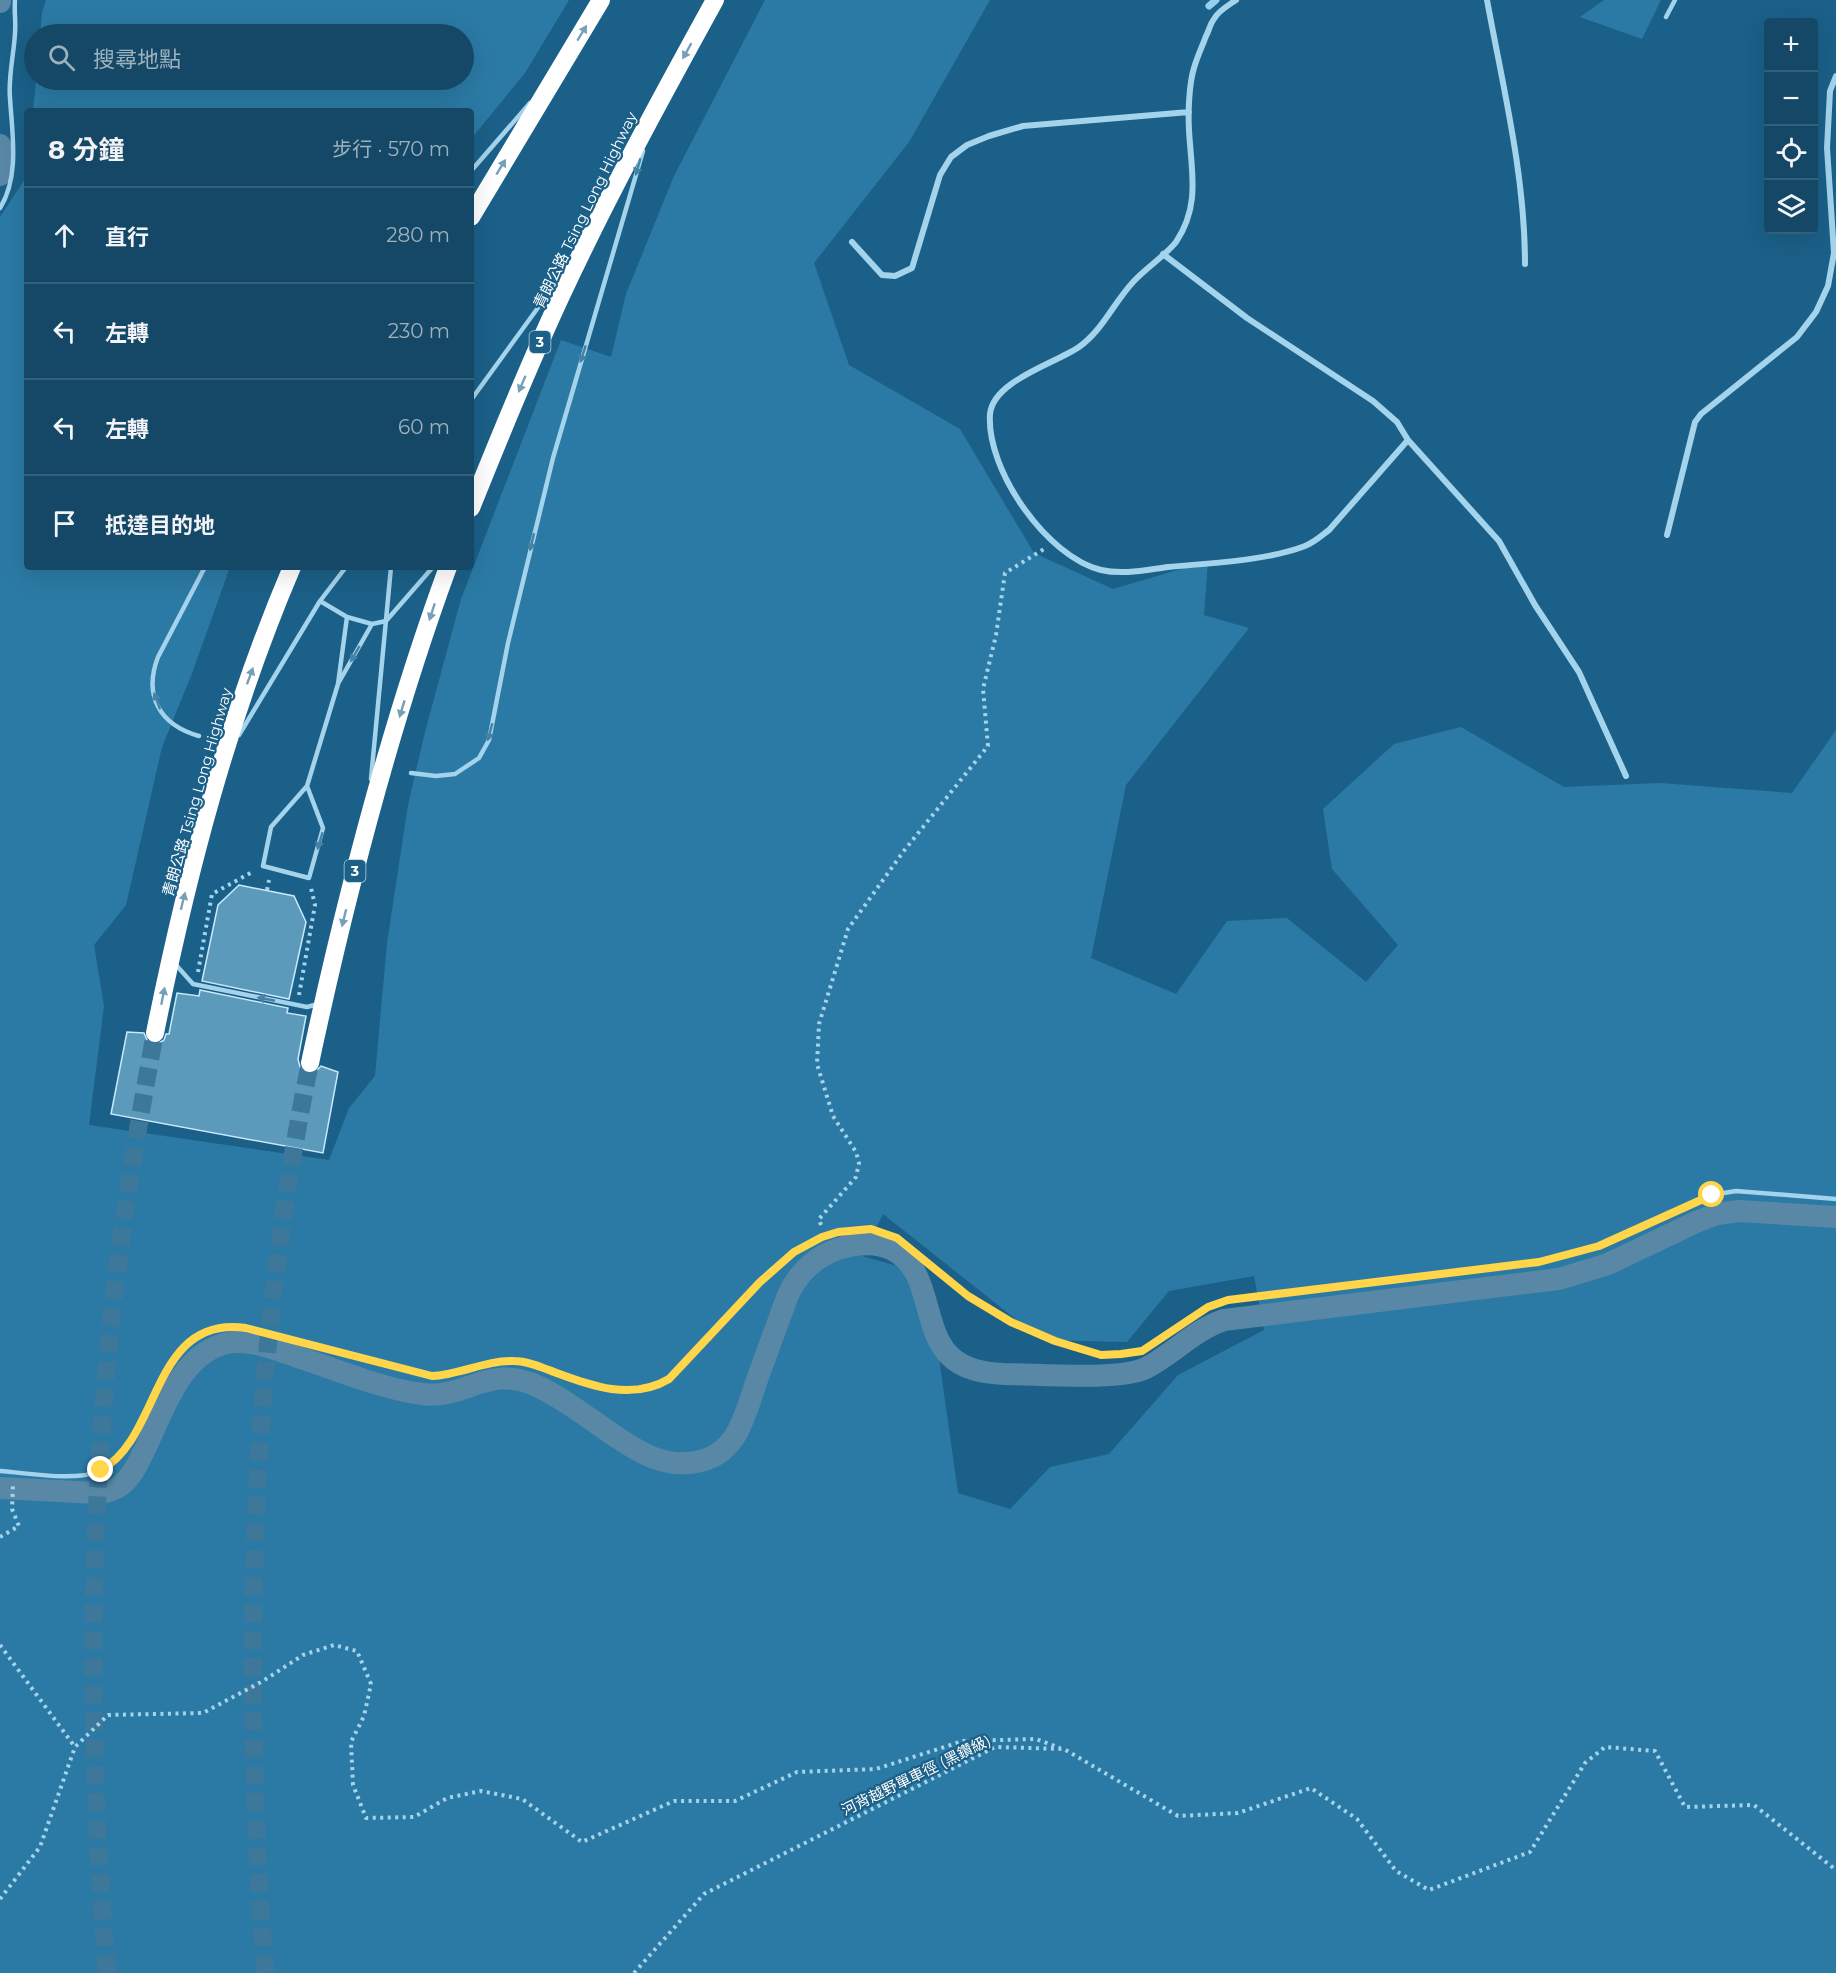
<!DOCTYPE html>
<html lang="zh-TW">
<head>
<meta charset="utf-8">
<style>
	:root { --surface:#144866; --page:#21526f; --text:#f1f3f6; --muted:#9db2bf; --line:#33607a }
	body { margin:0; font-family:Montserrat,"Noto Sans TC",sans-serif; background:var(--page); color:var(--text) }
	.controls { position:absolute; right:18px; top:18px; display:grid; overflow:hidden; border-radius:6px; box-shadow:0 6px 24px #0002 }
	.controls button { width:54px; height:54px; display:grid; place-items:center; padding:0; border:0; border-bottom:2px solid var(--line); background:var(--surface); color:var(--text); font:30px sans-serif }
	.stop { position:absolute; width:18px; height:18px; margin:-14px; border:4px solid #ffd54a; border-radius:50%; background:#fff }
	.stop.end { background:#ffd54a; border-color:#fff; box-shadow:0 2px 6px #0008 }
	.list { margin:0; padding:0; list-style:none }
	h2 { display:flex; justify-content:space-between; align-items:center; height:78px; margin:0; padding:0 24px; font-size:26px }
	h2 small { font-size:20px; font-weight:400; color:var(--muted) }
	.list li { display:grid; grid-template-columns:39px 1fr auto; gap:18px; align-items:center; box-sizing:border-box; height:96px; padding:0 24px; border-top:2px solid var(--line) }
	.list b { display:block; font-size:22px; white-space:nowrap }
	.list em { font-size:20px; font-style:normal; color:var(--muted) }
	.icon { flex:none; width:33px; height:33px; fill:none; stroke:currentColor; stroke-width:2; stroke-linecap:round; stroke-linejoin:round }
	.map { position:relative; flex:none; width:1836px; height:1973px; overflow:hidden }
	.search { position:absolute; background:var(--surface); box-shadow:0 6px 24px #0002; left:24px; top:24px; width:450px; height:66px; display:flex; align-items:center; gap:15px; box-sizing:border-box; padding:0 21px; border-radius:33px; color:var(--muted); font-size:22px }
	.panel { position:absolute; background:var(--surface); box-shadow:0 6px 24px #0002; left:24px; top:108px; width:450px; height:462px; border-radius:6px }
	.map>svg:first-child { display:block }
	.green { fill:#2b7aa5; fill-rule:evenodd }
	.lines { fill:none; stroke-linecap:round; stroke-linejoin:round }
	.stream { stroke:#96d0ee; stroke-width:7 }
	.canal { stroke:#5888a5; stroke-width:22 }
	.building { fill:#5c9abb; stroke:#c9e8f9; stroke-width:1.5 }
	.motorway-tunnel { stroke:#3d789a; stroke-width:18; stroke-dasharray:18 9; stroke-linecap:butt }
	.path { stroke:#a4d3ec; stroke-width:4; stroke-dasharray:3 4.5; stroke-linecap:butt }
	.service { stroke:#a4d3ec; stroke-width:4.5 }
	.minor { stroke:#a4d3ec; stroke-width:6 }
	.motorway { stroke:#fff; stroke-width:18 }
	.oneway { fill:#76a0b8 }
	.oneway2 { fill:#4482a6 }
	.route { stroke:#ffd54a; stroke-width:8 }
	.labels { text-anchor:middle; dominant-baseline:central; stroke-width:4.5; stroke-linejoin:round; paint-order:stroke }
	.shield { fill:#1b6088; stroke:#bbcfdb; stroke-width:1.5 }
	.shield-label { font-size:14px; font-weight:bold; fill:#fff }
	.street-label { font-size:15px; fill:#fff; stroke:#1b6088 }
</style>
</head>
<body>
<div class="map">
<svg width="1836" height="1973" viewBox="0 0 1836 1973">
	<rect width="100%" height="100%" fill="#1b6088"/>
	<path class="green" d="M46,0H569L525,73L471,139V111H33L36,80H464V34H40L42,13Z
		M765,0H990L909,142L814,263L849,365L960,429L1034,553L1113,589L1208,561L1204,615L1249,628L1126,785L1091,958L1176,994L1227,921L1287,918L1366,982L1398,945L1332,869L1323,809L1394,744L1461,727L1564,787L1660,783L1792,793L1836,730V1973H0V217L27,176V567H230L191,676L162,747L126,905L94,945L104,1006L89,1125L329,1160L349,1108L375,1076L387,943L408,805L425,732L461,599L561,340L611,357L626,294L674,176ZM883,1214L1042,1340L1127,1342L1169,1291L1254,1276L1264,1330L1178,1375L1109,1454L1050,1467L1010,1509L958,1493L939,1358L901,1267L862,1256Z
		M1604,0H1661L1642,39L1580,17Z"/>
	<g class="lines">
		<path class="stream" d="M1209,6L1216,0"/>
		<path class="canal" d="M0,2V0
			M0,145V175
			M0,1488L96,1493C105,1492 114,1491 121,1485C134,1475 139,1460 146,1447C164,1409 182,1352 228,1343C251,1339 274,1349 295,1356C335,1369 382,1389 422,1394C466,1400 488,1363 537,1386C574,1403 605,1433 641,1452C672,1469 714,1469 735,1436C746,1418 751,1396 758,1377C768,1349 778,1322 788,1295C799,1271 816,1256 841,1248C855,1244 869,1243 882,1246C934,1260 919,1324 949,1355C963,1370 985,1373 1004,1374C1038,1374 1119,1381 1146,1368C1173,1354 1194,1330 1224,1320L1559,1279L1608,1264L1696,1222L1717,1214L1739,1211L1836,1217"/>
	</g>
	<path class="building" d="M239,885L294,896L306,922L289,999L202,981L218,905Z
		M200,990L288,1008L287,1013L306,1016L298,1059L300,1067L308,1074L314,1073L321,1066L338,1072L323,1153L111,1114L127,1032L144,1033L148,1042L153,1044L159,1043L164,1040L166,1034H169L177,993L199,996Z"/>
	<g class="lines">
		<path class="motorway-tunnel" d="M107,1973C89,1764 88,1551 109,1343C119,1239 136,1136 155,1033
			M265,1973C242,1673 249,1359 310,1063"/>
		<path class="path" d="M267,890L269,880
			M198,972L212,894L254,871
			M299,995L315,905L311,888
			M821,1225L819,1219L856,1177L859,1163L856,1152L833,1116L817,1064L819,1024L848,929L903,852L988,746L983,689L996,635L1005,573L1044,549
			M0,1537L19,1526L12,1509L13,1485
			M0,1645L75,1747
			M0,1899L40,1847L75,1747L108,1715L203,1713L263,1681L303,1655L334,1645L357,1651L371,1684L364,1716L351,1742L353,1785L366,1818L414,1817L447,1798L481,1791L522,1799L582,1842L674,1801H735L797,1772L876,1769L963,1741L1036,1739L1060,1748
			M634,1973L704,1894L995,1747L1064,1749L1178,1816L1238,1813L1311,1788L1357,1819L1396,1871L1429,1890L1530,1852L1585,1763L1605,1747L1655,1751L1685,1807L1754,1805L1836,1870"/>
		<path class="service" d="M1666,17L1675,0
			M471,171L530,103
			M0,208C20,176 12,133 10,98C8,77 14,54 15,33C16,22 14,11 15,0
			M471,400L561,276
			M320,601L347,617L372,624L386,621L433,567
			M339,682L372,624
			M239,735L320,601L346,567
			M199,736C160,725 143,696 158,657L205,567
			M411,773L436,776L455,774L479,758L489,740L508,643L553,458L643,151
			M371,779L391,567
			M307,786L323,828L309,878L263,866L271,827L307,786L338,684L347,617
			M176,965L193,984L307,1007L318,1004
			M0,1471C29,1473 73,1482 100,1471C144,1452 149,1371 195,1340C211,1329 227,1325 246,1328L432,1376C459,1375 486,1360 514,1361C527,1361 541,1367 554,1372C591,1386 632,1401 669,1379L760,1282L794,1252L822,1237L838,1232L871,1229L897,1238L968,1296L1011,1322L1055,1341L1101,1355L1121,1354L1142,1351L1208,1307L1228,1300L1539,1262L1598,1246L1712,1195L1736,1191L1836,1199"/>
		<path class="minor" d="M1236,0C1229,5 1218,11 1214,19C1210,24 1209,31 1206,36C1202,47 1197,57 1194,68C1189,84 1188,112 1189,130C1191,170 1201,205 1176,242C1167,254 1146,268 1134,281C1114,302 1103,330 1079,347C1054,364 993,381 990,414C986,470 1047,557 1101,570C1123,575 1145,570 1168,567C1209,563 1266,561 1305,546C1315,542 1321,536 1329,530L1408,440
			M1487,0C1503,87 1525,175 1525,264
			M852,242L882,275L895,276L912,268L940,175L951,157L967,145L989,136L1023,126L1189,112
			M1163,254L1247,318L1373,401L1397,422L1408,440L1499,541L1535,605L1579,672L1626,776
			M1667,535L1695,422L1701,414L1797,337L1816,312L1828,286L1834,253L1827,148L1830,91L1836,76"/>
		<path class="motorway" d="M471,217L601,0
			M471,508C499,438 528,367 560,298C607,197 661,98 715,0
			M155,1033C187,874 228,717 292,567
			M310,1063C346,895 389,728 448,567"/>
	</g>
	<defs><path id="oneway-solid" d="M-6-.8H1V-3.2L6.5 0L1 3.2V.8H-6Z" transform="scale(1.5)"/></defs>
	<g class="oneway">
		<use href="#oneway-solid" transform="translate(582 33) rotate(-59)"/>
		<use href="#oneway-solid" transform="translate(687 51) rotate(119)"/>
		<use href="#oneway-solid" transform="translate(501 167) rotate(-59)"/>
		<use href="#oneway-solid" transform="translate(522 384) rotate(113)"/>
		<use href="#oneway-solid" transform="translate(432 612) rotate(108)"/>
		<use href="#oneway-solid" transform="translate(250 676) rotate(-70)"/>
		<use href="#oneway-solid" transform="translate(402 709) rotate(107)"/>
		<use href="#oneway-solid" transform="translate(183 901) rotate(-76)"/>
		<use href="#oneway-solid" transform="translate(344 918) rotate(104)"/>
		<use href="#oneway-solid" transform="translate(163 996) rotate(-79)"/>
	</g>
	<g class="oneway2">
		<use href="#oneway-solid" transform="translate(638 167) rotate(106)"/>
		<use href="#oneway-solid" transform="translate(583 354) rotate(108)"/>
		<use href="#oneway-solid" transform="translate(532 542) rotate(103)"/>
		<use href="#oneway-solid" transform="translate(355 654) rotate(120)"/>
		<use href="#oneway-solid" transform="translate(157 701) rotate(-110)"/>
		<use href="#oneway-solid" transform="translate(490 732) rotate(105)"/>
		<use href="#oneway-solid" transform="translate(320 841) rotate(107)"/>
		<use href="#oneway-solid" transform="translate(266 999) rotate(-169)"/>
	</g>
	<g class="lines">
		<path class="route" d="M101,1470C162,1437 151,1315 246,1328L432,1376C459,1375 486,1360 514,1361C527,1361 541,1367 554,1372C591,1386 632,1401 669,1379L760,1282L794,1252L822,1237L838,1232L871,1229L897,1238L968,1296L1011,1322L1055,1341L1101,1355L1121,1354L1142,1351L1208,1307L1228,1300L1539,1262L1599,1246L1712,1195"/>
	</g>
	<g class="labels">
		<g class="shield">
			<rect x="529.5" y="331" width="21" height="22" rx="4.5"/>
			<rect x="344.5" y="860" width="21" height="22" rx="4.5"/>
		</g>
		<g class="shield-label">
			<text x="540" y="342">3</text>
			<text x="355" y="871">3</text>
		</g>
		<g class="street-label">
			<text transform="translate(585 210) rotate(-64)">青朗公路 Tsing Long Highway</text>
			<text transform="translate(197 792) rotate(-74)">青朗公路 Tsing Long Highway</text>
			<text transform="translate(916 1775) rotate(-26)">河背越野單車徑 (黑鑽級)</text>
		</g>
	</g>
</svg>
<div class="controls">
<button>+</button>
<button>−</button>
<button><svg class="icon" aria-label="locate" viewBox="0 0 24 24"><circle cx="12" cy="12" r="6"/><path d="M12 2v4M12 18v4M2 12h4M18 12h4"/></svg></button>
<button><svg class="icon" aria-label="layers" viewBox="0 0 24 24"><path d="M12 4l9 5-9 5-9-5zM3 14l9 5 9-5"/></svg></button>
</div>
<div class="stop" style="left:1712px;top:1195px"></div>
<div class="stop end" style="left:101px;top:1470px"></div>
<div class="search"><svg class="icon" aria-label="search" viewBox="0 0 24 24"><circle cx="10" cy="10" r="6"/><path d="M15 15l6 6"/></svg>搜尋地點</div>
<section class="panel">
<h2>8 分鐘<small>步行 · 570 m</small></h2>
<ul class="list">
<li><svg class="icon" aria-label="ahead" viewBox="0 0 24 24"><path d="M12 20V5M6 11l6-6 6 6"/></svg><div><b>直行</b></div><em>280 m</em></li>
<li><svg class="icon" aria-label="left" viewBox="0 0 24 24"><path d="M17 20v-9H6M10 6l-5 5 5 5"/></svg><div><b>左轉</b></div><em>230 m</em></li>
<li><svg class="icon" aria-label="left" viewBox="0 0 24 24"><path d="M17 20v-9H6M10 6l-5 5 5 5"/></svg><div><b>左轉</b></div><em>60 m</em></li>
<li><svg class="icon" aria-label="arrive" viewBox="0 0 24 24"><path d="M6 21V4h12l-3 4 3 4H6"/></svg><div><b>抵達目的地</b></div></li>
</ul>
</section>
</div>
</body>
</html>
